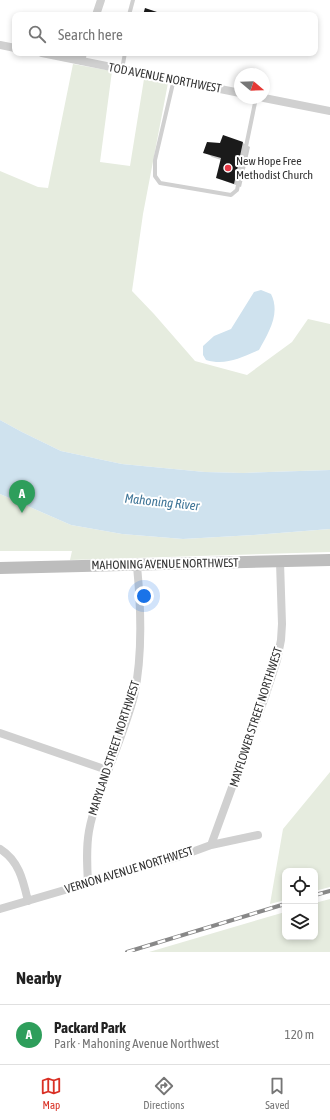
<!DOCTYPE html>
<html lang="en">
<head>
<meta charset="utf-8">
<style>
	:root { --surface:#fff; --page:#f2f2f2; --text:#222; --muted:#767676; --line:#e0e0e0; --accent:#d93025 }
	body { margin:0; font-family:"Asap Condensed",sans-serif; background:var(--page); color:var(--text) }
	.controls { position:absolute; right:12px; bottom:12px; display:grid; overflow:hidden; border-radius:8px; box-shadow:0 2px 6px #0003 }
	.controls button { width:36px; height:36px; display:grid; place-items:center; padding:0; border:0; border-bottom:1px solid var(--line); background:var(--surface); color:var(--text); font:20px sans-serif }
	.compass { position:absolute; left:234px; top:68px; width:36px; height:36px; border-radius:50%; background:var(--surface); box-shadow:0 2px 6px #0003; rotate:109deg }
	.you { position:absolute; left:144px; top:596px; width:14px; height:14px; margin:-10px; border:3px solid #fff; border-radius:50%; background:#1a73e8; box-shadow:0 0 0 6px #1a73e833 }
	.badge { display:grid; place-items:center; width:26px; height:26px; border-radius:50%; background:var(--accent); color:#fff; font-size:13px; font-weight:700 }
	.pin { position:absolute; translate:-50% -33px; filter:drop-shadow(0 1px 2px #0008) }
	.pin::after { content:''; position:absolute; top:21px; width:14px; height:12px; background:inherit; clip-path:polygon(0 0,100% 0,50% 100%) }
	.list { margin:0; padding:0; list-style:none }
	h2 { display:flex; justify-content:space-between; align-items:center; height:52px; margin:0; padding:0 16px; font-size:17px }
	h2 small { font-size:13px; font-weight:400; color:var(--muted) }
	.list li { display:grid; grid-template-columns:26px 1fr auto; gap:12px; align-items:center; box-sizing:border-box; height:60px; padding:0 16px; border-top:1px solid var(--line) }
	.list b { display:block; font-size:15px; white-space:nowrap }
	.list p { margin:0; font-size:13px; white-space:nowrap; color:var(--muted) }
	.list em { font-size:13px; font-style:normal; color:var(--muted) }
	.icon { flex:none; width:22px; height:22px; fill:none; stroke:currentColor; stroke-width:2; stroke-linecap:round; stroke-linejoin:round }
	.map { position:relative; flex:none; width:330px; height:952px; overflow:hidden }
	.search { position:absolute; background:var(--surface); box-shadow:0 2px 6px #0003; left:12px; right:12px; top:12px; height:44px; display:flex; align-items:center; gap:10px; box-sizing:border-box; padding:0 14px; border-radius:8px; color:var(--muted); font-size:15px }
	.sheet { height:112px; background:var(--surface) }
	nav { display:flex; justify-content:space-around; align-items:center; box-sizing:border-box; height:56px; border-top:1px solid var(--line); background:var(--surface); font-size:11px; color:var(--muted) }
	nav a { display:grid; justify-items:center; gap:2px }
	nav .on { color:var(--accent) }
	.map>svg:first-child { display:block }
	.green { fill:#e6ecdf }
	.water { fill:#cfe2ee }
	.shadow { fill:#0003 }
	.building { fill:#1a1a1a }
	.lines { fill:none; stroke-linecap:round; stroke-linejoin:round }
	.service { stroke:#d0d0d0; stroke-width:4 }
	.minor { stroke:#d0d0d0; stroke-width:8 }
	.secondary { stroke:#bdbdbd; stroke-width:12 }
	.rail-casing { stroke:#888; stroke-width:4 }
	.rail { stroke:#fff; stroke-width:2.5; stroke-dasharray:8; stroke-linecap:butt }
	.poi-dot { fill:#e63946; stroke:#fff; stroke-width:1.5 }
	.labels { text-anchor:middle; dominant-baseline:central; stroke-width:4; stroke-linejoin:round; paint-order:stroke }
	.street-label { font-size:12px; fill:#333; stroke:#fff }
	.poi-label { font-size:12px; fill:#333; stroke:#fff; text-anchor:start }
	.water-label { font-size:13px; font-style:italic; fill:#3f7597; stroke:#fff }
</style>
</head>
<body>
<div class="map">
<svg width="330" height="952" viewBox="0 0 330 952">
	<rect width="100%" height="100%" fill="#fff"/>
	<path class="green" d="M73,64L112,71L100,162L130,166L144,79L168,83L143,214L132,291L154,314L195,361L247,375L292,342L308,319L330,324V470L243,473L205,472L122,464L61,451L22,432L0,420V171L38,187L48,188Z
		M0,494L71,525L122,534L183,539L254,535L330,529V552L70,560L72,551H0Z
		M330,772V887L315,891V871H285V900L270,904L283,829Z
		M330,899V952H149L285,912V937H315V903Z"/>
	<path class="water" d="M261,290L271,294C281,314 268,333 259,350C241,358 225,366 206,360L203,355V346L214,336L231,329L254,292Z
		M0,420L22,432L61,451L122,464L205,472L243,473L330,470V529L254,535L183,539L122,534L71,525L0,494Z"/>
	<path class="shadow" d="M243,143L250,147L241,187L225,181L217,177L221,160L212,157L205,152L221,144Z"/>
	<path class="building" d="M145,8L163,14V15H143Z
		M223,135L243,142L234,184L216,178L221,158L203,153L207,142L220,143Z"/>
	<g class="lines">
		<path class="service" d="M129,15L133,0
			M122,69L125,53
			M174,79L155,160V176L160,183L231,195L237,190L256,98"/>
		<path class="minor" d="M96,15L101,0
			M0,45L15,48
			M42,53L240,93
			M81,61L83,53
			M264,98L330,111
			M0,733L107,770
			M211,845L265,697L277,660L281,640L282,624L280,562
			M0,849C19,861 23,880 28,901
			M88,883C87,865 86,848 89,831C91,819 95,807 99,796C110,763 125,730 134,696C143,655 141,607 137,566
			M0,909L181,856L211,845L258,835"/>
		<path class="secondary" d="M0,568L330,560"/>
		<defs>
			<path id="rail" d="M315,895L330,891
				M127,952L285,904"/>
		</defs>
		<use href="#rail" class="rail-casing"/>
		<use href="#rail" class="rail"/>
	</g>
	<circle class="poi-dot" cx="228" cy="168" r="4"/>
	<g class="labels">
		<g class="street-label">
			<text transform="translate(165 78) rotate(11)">TOD AVENUE NORTHWEST</text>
			<text transform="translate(165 564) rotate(-1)">MAHONING AVENUE NORTHWEST</text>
			<text transform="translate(256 717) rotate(-72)">MAYFLOWER STREET NORTHWEST</text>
			<text transform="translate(114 748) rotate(-72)">MARYLAND STREET NORTHWEST</text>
			<text transform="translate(129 870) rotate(-17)">VERNON AVENUE NORTHWEST</text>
		</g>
		<g class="poi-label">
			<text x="236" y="161">New Hope Free<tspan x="236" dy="14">Methodist Church</tspan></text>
		</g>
		<g class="water-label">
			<text transform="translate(162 502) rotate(6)">Mahoning River</text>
		</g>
	</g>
</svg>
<div class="controls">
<button><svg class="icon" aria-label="locate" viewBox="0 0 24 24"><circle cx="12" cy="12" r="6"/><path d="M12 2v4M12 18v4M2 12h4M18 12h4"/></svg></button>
<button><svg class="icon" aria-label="layers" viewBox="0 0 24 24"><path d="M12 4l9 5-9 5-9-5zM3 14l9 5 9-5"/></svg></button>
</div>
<svg class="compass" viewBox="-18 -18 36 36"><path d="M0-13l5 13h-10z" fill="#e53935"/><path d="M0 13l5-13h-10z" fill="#767676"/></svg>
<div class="you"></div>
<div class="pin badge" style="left:22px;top:513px;background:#2e9e5b">A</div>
<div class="search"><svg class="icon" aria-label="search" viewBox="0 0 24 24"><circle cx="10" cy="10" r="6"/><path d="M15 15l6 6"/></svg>Search here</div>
</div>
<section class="sheet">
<h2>Nearby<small></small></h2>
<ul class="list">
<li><span class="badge" style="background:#2e9e5b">A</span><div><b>Packard Park</b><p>Park · Mahoning Avenue Northwest</p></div><em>120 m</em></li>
</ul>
</section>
<nav>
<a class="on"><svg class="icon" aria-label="map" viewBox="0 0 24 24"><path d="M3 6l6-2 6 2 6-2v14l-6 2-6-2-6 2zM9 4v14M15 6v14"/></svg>Map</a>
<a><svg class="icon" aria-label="directions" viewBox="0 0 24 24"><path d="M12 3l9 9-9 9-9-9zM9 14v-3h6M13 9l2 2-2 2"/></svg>Directions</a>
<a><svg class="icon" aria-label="saved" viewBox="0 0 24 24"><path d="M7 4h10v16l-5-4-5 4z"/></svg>Saved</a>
</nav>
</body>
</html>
